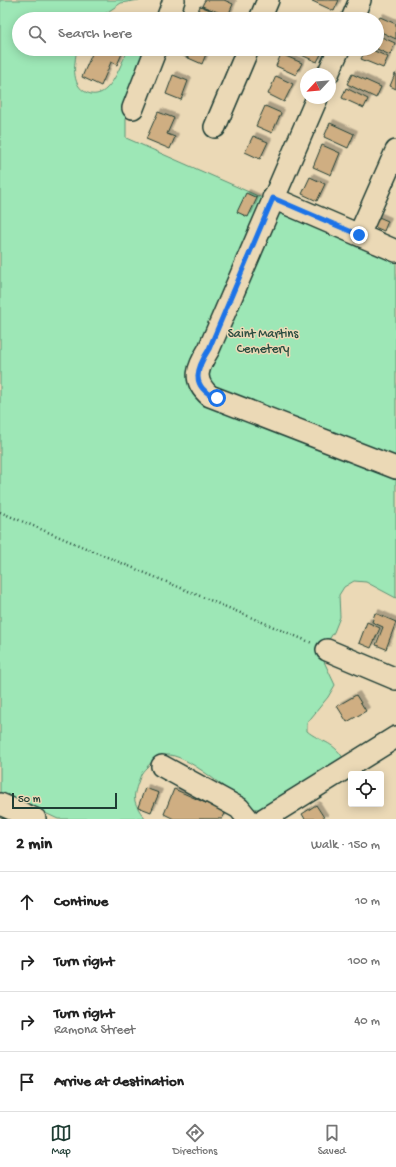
<!DOCTYPE html>
<html lang="en">
<head>
<meta charset="utf-8">
<style>
	:root { --surface:#fff; --page:#f2f2f2; --text:#222; --muted:#767676; --line:#e0e0e0; --accent:#1f3d34 }
	body { margin:0; font-family:"Gochi Hand",sans-serif; background:var(--page); color:var(--text) }
	.controls { position:absolute; right:12px; bottom:12px; display:grid; overflow:hidden; border-radius:4px; box-shadow:0 2px 10px #0003 }
	.controls button { width:36px; height:36px; display:grid; place-items:center; padding:0; border:0; border-bottom:1px solid var(--line); background:var(--surface); color:var(--text); font:20px sans-serif }
	.compass { position:absolute; left:300px; top:68px; width:36px; height:36px; border-radius:50%; background:var(--surface); box-shadow:0 2px 10px #0003; rotate:244deg }
	.scale { position:absolute; left:12px; bottom:10px; width:105px; box-sizing:border-box; padding-left:4px; border:2px solid #1f3d34; border-top:0; font-size:11px; line-height:14px; white-space:nowrap; color:#1f3d34; -webkit-text-stroke:3px #ebd9b6; paint-order:stroke }
	.stop { position:absolute; width:12px; height:12px; margin:-9px; border:3px solid #1a73e8; border-radius:50%; background:#fff }
	.stop.end { background:#1a73e8; border-color:#fff; box-shadow:0 1px 4px #0008 }
	.list { margin:0; padding:0; list-style:none }
	h2 { display:flex; justify-content:space-between; align-items:center; height:52px; margin:0; padding:0 16px; font-size:17px }
	h2 small { font-size:13px; font-weight:400; color:var(--muted) }
	.list li { display:grid; grid-template-columns:26px 1fr auto; gap:12px; align-items:center; box-sizing:border-box; height:60px; padding:0 16px; border-top:1px solid var(--line) }
	.list b { display:block; font-size:15px; white-space:nowrap }
	.list p { margin:0; font-size:13px; white-space:nowrap; color:var(--muted) }
	.list em { font-size:13px; font-style:normal; color:var(--muted) }
	.icon { flex:none; width:22px; height:22px; fill:none; stroke:currentColor; stroke-width:2; stroke-linecap:round; stroke-linejoin:round }
	.map { position:relative; flex:none; width:396px; height:819px; overflow:hidden }
	.search { position:absolute; background:var(--surface); box-shadow:0 2px 10px #0003; left:12px; right:12px; top:12px; height:44px; display:flex; align-items:center; gap:10px; box-sizing:border-box; padding:0 14px; border-radius:22px; color:var(--muted); font-size:15px }
	.sheet { height:292px; background:var(--surface) }
	nav { display:flex; justify-content:space-around; align-items:center; box-sizing:border-box; height:56px; border-top:1px solid var(--line); background:var(--surface); font-size:11px; color:var(--muted) }
	nav a { display:grid; justify-items:center; gap:2px }
	nav .on { color:var(--accent) }
	.map>svg:first-child { display:block }
	.green { fill:#9de7b6; stroke:#5e9275 }
	.building { fill:#cfae82; stroke:#1f3d34; filter:url(#shadow) }
	.lines { fill:none; stroke-linecap:round; stroke-linejoin:round }
	.minor-casing { stroke:#1f3d34; stroke-width:24 }
	.path { stroke:#1f3d34; stroke-width:2.5; stroke-dasharray:1 3; stroke-linecap:butt }
	.minor { stroke:#ebd9b6; stroke-width:21 }
	.route { stroke:#1a73e8; stroke-width:5 }
	.labels { text-anchor:middle; dominant-baseline:central; stroke-width:3; stroke-linejoin:round; paint-order:stroke }
	.park-label { font-size:13px; fill:#2c4e41; stroke:#ebd9b6 }
</style>
</head>
<body>
<div class="map">
<svg width="396" height="819" viewBox="0 0 396 819">
	<defs>
		<filter id="shadow"><feDropShadow dx="3.5" dy="-3.5" stdDeviation="0" flood-color="#0004"/></filter>
	</defs>
	<rect width="100%" height="100%" fill="#ebd9b6"/>
	<filter id="ink" filterUnits="userSpaceOnUse"><feTurbulence type="fractalNoise" baseFrequency=".025" numOctaves="2"/><feDisplacementMap in="SourceGraphic" scale="8" xChannelSelector="R" yChannelSelector="G"/><feConvolveMatrix kernelMatrix="1 2 1 2 8 2 1 2 1" color-interpolation-filters="sRGB"/></filter>
	<g filter="url(#ink)">
		<path class="green" d="M0,0H139L121,3L97,19H19V49H77C74,65 70,89 91,94C96,95 102,93 106,89C117,79 121,62 129,49H149L126,113V138L283,207L396,253V598L366,582L354,581L344,587L339,595L340,617L334,632L320,653L335,685L328,697L307,723V731C320,742 333,741 343,758L341,763L267,806L258,809L250,808C233,795 186,752 165,755C158,756 151,762 147,767C144,770 141,773 140,777C132,799 132,800 145,819H58L26,804L0,798Z"/>
		<path class="building" d="M205,0H224L233,4L228,16L202,6Z
			M310,0H339L334,11Z
			M200,6L223,15L221,19H195Z
			M380,17L396,24V39L377,30V22Z
			M377,35L395,43L390,55L377,49Z
			M94,49L105,51L106,49H124L117,65L111,62L101,86L82,77Z
			M179,49H208L202,64L177,53Z
			M299,49H314L322,52L317,62L297,53Z
			M366,49H370L388,57L383,68L361,59Z
			M281,54L302,63L296,75L276,66Z
			M352,74L381,87L376,98L347,84Z
			M395,74H396V89L390,86Z
			M173,75L188,81L181,100L166,94Z
			M276,76L293,84L284,102L268,94Z
			M346,88L368,99L364,108L342,98Z
			M265,106L281,113L272,133L256,126Z
			M158,112L174,118L167,134L175,137L170,149L146,139Z
			M330,123L354,134L348,148L324,137Z
			M253,136L268,142L260,159L245,152Z
			M322,145L340,153L331,175L313,167Z
			M310,177L325,184L317,201L302,194Z
			M246,193L257,198L248,217L237,212Z
			M374,215L388,221L384,231L370,225Z
			M375,613L396,622L386,649L376,645L383,627L372,622Z
			M367,622L380,628L371,648L359,643Z
			M356,695L366,711L347,722L337,706Z
			M145,788L159,793L151,812L138,807Z
			M174,789L226,812L222,819H174L164,814Z
			M316,805L325,819H305L302,814Z"/>
		<g class="lines">
			<defs>
				<path id="minor" d="M167,19L174,0
					M260,19L268,0
					M352,19L360,0
					M328,74L339,49
					M317,98L209,349C198,367 191,380 210,396L396,468
					M133,108L156,49
					M215,127L248,49
					M273,198L396,251
					M359,235L396,151
					M327,650L396,679
					M162,766L239,808L248,819
					M0,804L35,819
					M264,819L396,737"/>
			</defs>
			<use href="#minor" class="minor-casing"/>
			<path class="path" d="M0,512L312,643"/>
			<use href="#minor" class="minor"/>
		</g>
	</g>
	<g class="lines" filter="url(#ink)">
		<path class="route" d="M217,398C190,387 196,369 209,349L273,198L359,235"/>
	</g>
	<g class="labels">
		<g class="park-label">
			<text x="263" y="334">Saint Martins<tspan x="263" dy="15">Cemetery</tspan></text>
		</g>
	</g>
</svg>
<div class="controls">
<button><svg class="icon" aria-label="locate" viewBox="0 0 24 24"><circle cx="12" cy="12" r="6"/><path d="M12 2v4M12 18v4M2 12h4M18 12h4"/></svg></button>
</div>
<svg class="compass" viewBox="-18 -18 36 36"><path d="M0-13l5 13h-10z" fill="#e53935"/><path d="M0 13l5-13h-10z" fill="#767676"/></svg>
<div class="scale">50 m</div>
<div class="stop" style="left:217px;top:398px"></div>
<div class="stop end" style="left:359px;top:235px"></div>
<div class="search"><svg class="icon" aria-label="search" viewBox="0 0 24 24"><circle cx="10" cy="10" r="6"/><path d="M15 15l6 6"/></svg>Search here</div>
</div>
<section class="sheet">
<h2>2 min<small>Walk · 150 m</small></h2>
<ul class="list">
<li><svg class="icon" aria-label="ahead" viewBox="0 0 24 24"><path d="M12 20V5M6 11l6-6 6 6"/></svg><div><b>Continue</b></div><em>10 m</em></li>
<li><svg class="icon" aria-label="right" viewBox="0 0 24 24"><path d="M7 20v-9h11M14 6l5 5-5 5"/></svg><div><b>Turn right</b></div><em>100 m</em></li>
<li><svg class="icon" aria-label="right" viewBox="0 0 24 24"><path d="M7 20v-9h11M14 6l5 5-5 5"/></svg><div><b>Turn right</b><p>Ramona Street</p></div><em>40 m</em></li>
<li><svg class="icon" aria-label="arrive" viewBox="0 0 24 24"><path d="M6 21V4h12l-3 4 3 4H6"/></svg><div><b>Arrive at destination</b></div></li>
</ul>
</section>
<nav>
<a class="on"><svg class="icon" aria-label="map" viewBox="0 0 24 24"><path d="M3 6l6-2 6 2 6-2v14l-6 2-6-2-6 2zM9 4v14M15 6v14"/></svg>Map</a>
<a><svg class="icon" aria-label="directions" viewBox="0 0 24 24"><path d="M12 3l9 9-9 9-9-9zM9 14v-3h6M13 9l2 2-2 2"/></svg>Directions</a>
<a><svg class="icon" aria-label="saved" viewBox="0 0 24 24"><path d="M7 4h10v16l-5-4-5 4z"/></svg>Saved</a>
</nav>
</body>
</html>
